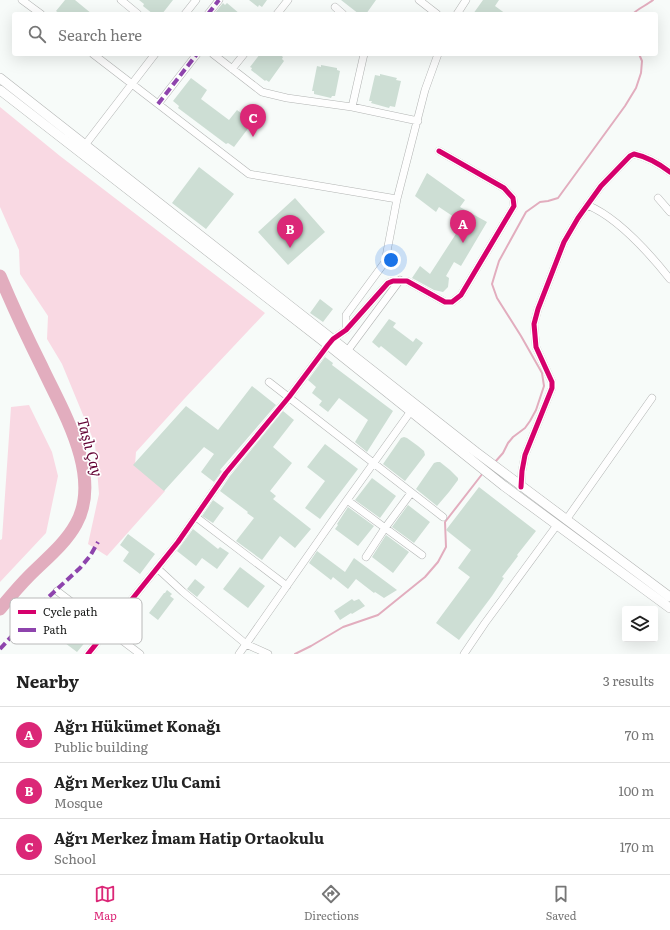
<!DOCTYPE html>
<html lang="en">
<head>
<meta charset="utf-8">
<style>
	:root { --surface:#fff; --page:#f2f2f2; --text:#222; --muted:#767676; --line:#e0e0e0; --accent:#db2777 }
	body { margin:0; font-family:Literata,serif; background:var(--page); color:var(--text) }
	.controls { position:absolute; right:12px; bottom:12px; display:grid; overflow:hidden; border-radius:4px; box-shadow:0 4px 16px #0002 }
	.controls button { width:36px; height:36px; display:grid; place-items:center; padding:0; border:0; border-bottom:1px solid var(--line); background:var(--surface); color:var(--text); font:20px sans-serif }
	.you { position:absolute; left:391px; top:260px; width:14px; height:14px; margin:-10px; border:3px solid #fff; border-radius:50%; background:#1a73e8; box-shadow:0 0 0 6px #1a73e833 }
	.badge { display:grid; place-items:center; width:26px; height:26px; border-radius:50%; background:var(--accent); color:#fff; font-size:13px; font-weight:700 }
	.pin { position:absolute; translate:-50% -33px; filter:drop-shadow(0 1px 2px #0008) }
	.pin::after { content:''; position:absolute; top:21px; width:14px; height:12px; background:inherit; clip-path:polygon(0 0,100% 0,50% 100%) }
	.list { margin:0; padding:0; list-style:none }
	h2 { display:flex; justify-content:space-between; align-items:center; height:52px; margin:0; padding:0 16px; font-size:17px }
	h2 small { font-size:13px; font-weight:400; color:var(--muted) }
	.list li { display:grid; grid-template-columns:26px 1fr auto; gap:12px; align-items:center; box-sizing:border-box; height:56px; padding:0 16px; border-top:1px solid var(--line) }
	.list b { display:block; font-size:15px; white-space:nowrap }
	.list p { margin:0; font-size:13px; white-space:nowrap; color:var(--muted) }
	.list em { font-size:13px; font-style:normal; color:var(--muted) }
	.icon { flex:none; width:22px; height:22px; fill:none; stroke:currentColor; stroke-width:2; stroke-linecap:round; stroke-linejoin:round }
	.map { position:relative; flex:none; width:670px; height:654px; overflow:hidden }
	.search { position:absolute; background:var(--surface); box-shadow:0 4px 16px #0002; left:12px; right:12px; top:12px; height:44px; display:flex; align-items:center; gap:10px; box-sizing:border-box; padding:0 14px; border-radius:4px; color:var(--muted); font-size:15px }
	.sheet { height:220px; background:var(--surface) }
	nav { display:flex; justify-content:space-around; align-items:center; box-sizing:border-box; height:56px; border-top:1px solid var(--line); background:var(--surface); font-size:11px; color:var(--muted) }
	nav a { display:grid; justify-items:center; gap:2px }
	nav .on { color:var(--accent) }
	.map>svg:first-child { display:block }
	.green { fill:#f9d9e3 }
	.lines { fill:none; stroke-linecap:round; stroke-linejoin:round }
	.stream { stroke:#e2adbe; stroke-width:2 }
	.river { stroke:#e2adbe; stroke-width:13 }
	.building { fill:#cdded4 }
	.street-casing { stroke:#b2b4b3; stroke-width:8 }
	.secondary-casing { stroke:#b2b4b3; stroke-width:10 }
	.street { stroke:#fefefe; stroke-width:7 }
	.secondary { stroke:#fefefe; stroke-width:9 }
	.quiet { stroke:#8e44ad; stroke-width:4; stroke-dasharray:8 4; stroke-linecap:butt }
	.cycleway-casing { stroke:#fff; stroke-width:8 }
	.cycleway { stroke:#d6006c; stroke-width:5 }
	.labels { text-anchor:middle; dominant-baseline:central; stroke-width:3.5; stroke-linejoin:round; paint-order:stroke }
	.water-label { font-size:15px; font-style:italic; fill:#630234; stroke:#fff }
	.key { fill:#fff; stroke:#b9b9b9; stroke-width:1 }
	.key-label { font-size:11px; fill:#151716 }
</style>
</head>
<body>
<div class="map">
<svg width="670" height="654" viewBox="0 0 670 654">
	<rect width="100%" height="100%" fill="#f7fbf9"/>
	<path class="green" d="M0,107L60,156L265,313L185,398L136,452L135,465L165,491L107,556L88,544L99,494L95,444L62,364L47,339L48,316L20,274L19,250L0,207Z
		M29,405L52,452L58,476L46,533L0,582V540L2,539L11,407Z"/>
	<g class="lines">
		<path class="stream" d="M633,14C637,9 647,5 653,0
			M495,462L503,453L508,443L513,437L525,428L530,421L536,410L544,386L542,373L521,336L497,298L492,284L495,274L499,261L526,212L540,202L548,201L558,198L625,106L636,88L641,73L642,61L639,54
			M295,654L311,646L343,627L378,615L425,577L438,562L446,547L445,522L483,473"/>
		<path class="river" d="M0,276C13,307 27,337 42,367C62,410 103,476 76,524C65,544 46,559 30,575C19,586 9,598 0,609"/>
	</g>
	<path class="building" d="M65,0H75L92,14H60L56,11Z
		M139,0H173L162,14H153L143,6L144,4Z
		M249,0H267L262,7L259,5L258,7Z
		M341,0H376L366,14H359Z
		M483,0H499L495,6L506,14H473Z
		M223,3L225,5L227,3L240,14H214Z
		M260,54H279L283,57L282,59L284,61L269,82L266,80L265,81L251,70L252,68L250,67Z
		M321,65L337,68V70L340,71L335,96H332L331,98L314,94V91H312L317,66L321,67Z
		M380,74L397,78L396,80L401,81L395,107L390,106L389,108L371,103L372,101H369L375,75L380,76Z
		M191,78L207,90L201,99L229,120L237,110L253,122L234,147L228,143L226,144L178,108L179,106L173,101Z
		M199,167L234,194L206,229L172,203Z
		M427,173L465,200L460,207L487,222L461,266L454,262L446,276L449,278L448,287L443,292L434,290L412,278L420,266L430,274L463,223L439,207L436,212L415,196Z
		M295,198L325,232L288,265L258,232Z
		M320,299L333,309L323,322L310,313Z
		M389,319L396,323L393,327L413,342L416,338L423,343L406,366L381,346L379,348L372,342Z
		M325,357L333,363L332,365L393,411L367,452L355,442L368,420L339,398L328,412L319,405L322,401L312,393L316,387L308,380Z
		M252,386L276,405L220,470L222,471L214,482L201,472L214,454L204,447L164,491L133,465L186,406L218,430Z
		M283,411L294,420L273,447L292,463L270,491L276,496L273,499L311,529L295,548L280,536L262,560L236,541L254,518L247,513L248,512L220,491L230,476Z
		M404,437L407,438L418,446L424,451L425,455L405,481L383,464L401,438Z
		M325,444L358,469L320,519L305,508L325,481L307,467Z
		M437,462H440L450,470L458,478V480L449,492L437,506L416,489L434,463Z
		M372,478L396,496L380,518L355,500Z
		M479,487L536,531L517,555L518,556L502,577L504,578L492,596L459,640L436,623L470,577L458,568L471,550L446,530Z
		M213,500L224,508L213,523L202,516Z
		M408,505L430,522L414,543L392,527Z
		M348,507L374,526L358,546L335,529L338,525L337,524Z
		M193,529L218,549L220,547L229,553L217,569L202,558L196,566L177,551Z
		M128,534L155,554L140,574L123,561L129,552L120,545Z
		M386,535L409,552L393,573L372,557Z
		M317,551L345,572L354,558L397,590L384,598L375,592L374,593L356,579L348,589L333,577L331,580L309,563Z
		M240,567L265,586L248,608L223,589Z
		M195,579L205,587L197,597L187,589Z
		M167,590L172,594L170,596L174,599L158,620L149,613L164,593H165Z
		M352,599L354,601L359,599L365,606L352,614L351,613L340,620L334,611Z
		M80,624L92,634L77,652L65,643Z"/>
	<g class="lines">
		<defs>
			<path id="street" d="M22,0L41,14
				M121,0L138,14
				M419,0L437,14
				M335,7L343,14
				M185,14L196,0
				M208,14L219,0
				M277,14L288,0
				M457,14L466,0
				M93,54L249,174L397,199
				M213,54L262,92L287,98L352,107L418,121
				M232,69L244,54
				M158,104L197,54
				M352,107L364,54
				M85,145L155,54
				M658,198L670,212
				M587,205C617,217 650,254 670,279
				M346,330V315L385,262L397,199L425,90L438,54
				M348,350L400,280
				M269,382L443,517
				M521,487L522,471L525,455L552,388V382L536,347L534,324L538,309L564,242L578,218L601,186L630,156L634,154C648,157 658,163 670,172
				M347,500L422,555
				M196,517L287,586
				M566,520L652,398
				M366,557L385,528L411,493
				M157,568L183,592L246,644L268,654
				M57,591L140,654
				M88,654L178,542L226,473L289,397L328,345L333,339L346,330L388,283L393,281H407L445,302H452L461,295L514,206L513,198L504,188L439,151
				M239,654L347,500L411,411
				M464,654L485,623L557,525"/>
			<path id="secondary" d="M0,78L476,452L670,597
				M0,90L328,345L504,486L670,608"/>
		</defs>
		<use href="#street" class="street-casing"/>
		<use href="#secondary" class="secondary-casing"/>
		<use href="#street" class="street"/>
		<use href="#secondary" class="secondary"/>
		<path class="quiet" d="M208,14L219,0
			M158,104L197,54
			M0,649L42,603L80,568L90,556L98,542"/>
		<defs>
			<path id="cycleway" d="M521,487L522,471L525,455L552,388V382L536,347L534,324L538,309L564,242L578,218L601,186L630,156L634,154C648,157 658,163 670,172
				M88,654L178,542L226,473L289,397L328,345L333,339L346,330L388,283L393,281H407L445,302H452L461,295L514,206L513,198L504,188L439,151"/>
		</defs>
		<use href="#cycleway" class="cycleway-casing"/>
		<use href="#cycleway" class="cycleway"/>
	</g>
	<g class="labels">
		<g class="water-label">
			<text transform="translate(91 447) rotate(75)">Taşlı Çay</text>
		</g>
	</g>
	<rect x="10" y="598" width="132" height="46" rx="6" class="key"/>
	<rect x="18" y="610" width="18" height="4" fill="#d6006c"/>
	<rect x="18" y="628" width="18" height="4" fill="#8e44ad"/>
	<g class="key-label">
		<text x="43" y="616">Cycle path</text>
		<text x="43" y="634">Path</text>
	</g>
</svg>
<div class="controls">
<button><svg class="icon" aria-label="layers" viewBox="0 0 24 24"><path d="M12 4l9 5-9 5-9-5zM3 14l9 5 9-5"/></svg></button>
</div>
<div class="you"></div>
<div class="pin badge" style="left:463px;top:243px">A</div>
<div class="pin badge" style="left:290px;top:248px">B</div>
<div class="pin badge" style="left:253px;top:137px">C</div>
<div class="search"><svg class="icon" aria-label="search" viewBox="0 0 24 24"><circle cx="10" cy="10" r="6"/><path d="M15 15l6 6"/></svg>Search here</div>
</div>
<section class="sheet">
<h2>Nearby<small>3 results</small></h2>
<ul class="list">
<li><span class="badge">A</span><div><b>Ağrı Hükümet Konağı</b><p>Public building</p></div><em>70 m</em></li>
<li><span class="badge">B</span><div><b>Ağrı Merkez Ulu Cami</b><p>Mosque</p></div><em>100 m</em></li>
<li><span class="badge">C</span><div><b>Ağrı Merkez İmam Hatip Ortaokulu</b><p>School</p></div><em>170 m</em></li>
</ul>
</section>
<nav>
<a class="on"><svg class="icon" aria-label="map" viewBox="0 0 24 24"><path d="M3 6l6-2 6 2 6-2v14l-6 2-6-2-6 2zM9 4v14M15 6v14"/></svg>Map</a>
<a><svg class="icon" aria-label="directions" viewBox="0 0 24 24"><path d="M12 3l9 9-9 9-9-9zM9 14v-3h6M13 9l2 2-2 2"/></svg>Directions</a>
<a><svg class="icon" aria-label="saved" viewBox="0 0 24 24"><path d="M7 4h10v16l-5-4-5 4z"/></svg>Saved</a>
</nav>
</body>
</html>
